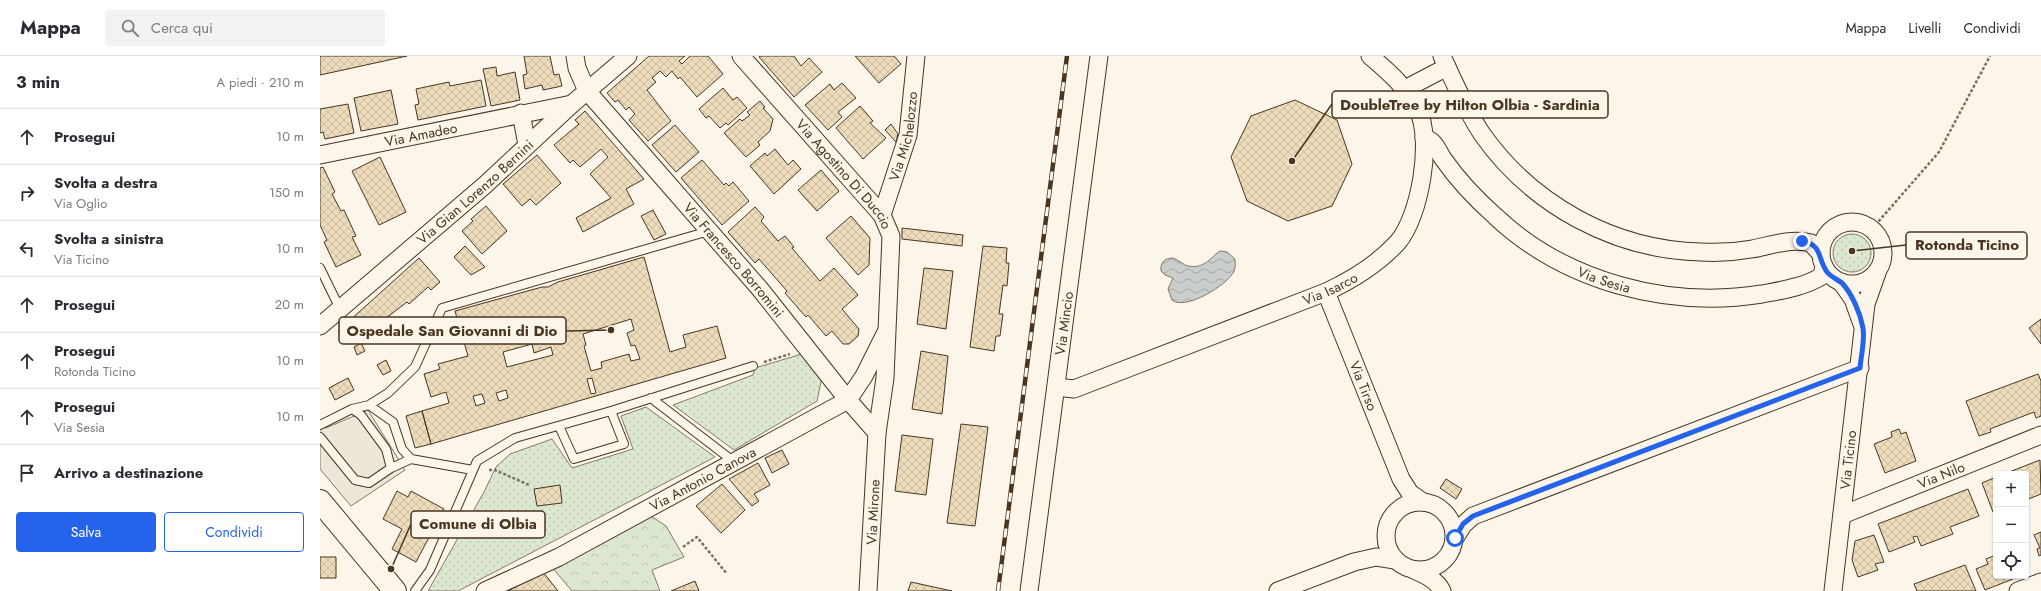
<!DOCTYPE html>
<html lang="it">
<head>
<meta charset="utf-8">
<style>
	:root { --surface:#fff; --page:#f2f2f3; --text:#2b2b33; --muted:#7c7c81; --line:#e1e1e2; --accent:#2563eb }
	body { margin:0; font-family:Jost,sans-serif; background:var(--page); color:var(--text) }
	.controls { position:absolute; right:12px; bottom:12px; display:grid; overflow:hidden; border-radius:4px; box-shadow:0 1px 3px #0004 }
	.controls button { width:36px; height:36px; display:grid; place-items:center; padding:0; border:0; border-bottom:1px solid var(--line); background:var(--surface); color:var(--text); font:20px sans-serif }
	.stop { position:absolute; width:12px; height:12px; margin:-9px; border:3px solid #2563eb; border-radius:50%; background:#fff }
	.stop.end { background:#2563eb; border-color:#fff; box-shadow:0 1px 4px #0008 }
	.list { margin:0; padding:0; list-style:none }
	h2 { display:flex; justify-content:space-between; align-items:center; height:52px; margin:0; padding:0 16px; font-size:17px }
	h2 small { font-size:13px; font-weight:400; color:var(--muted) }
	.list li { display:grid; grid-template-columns:26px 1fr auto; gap:12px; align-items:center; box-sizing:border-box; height:56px; padding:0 16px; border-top:1px solid var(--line) }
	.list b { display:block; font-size:15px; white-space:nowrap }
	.list p { margin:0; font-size:13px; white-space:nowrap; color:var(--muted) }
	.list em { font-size:13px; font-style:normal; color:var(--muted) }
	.actions { display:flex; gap:8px; padding:12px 16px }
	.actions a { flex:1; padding:9px 0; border:1px solid var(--accent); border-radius:4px; text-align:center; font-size:14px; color:var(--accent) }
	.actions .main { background:var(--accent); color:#fff }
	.icon { flex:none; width:22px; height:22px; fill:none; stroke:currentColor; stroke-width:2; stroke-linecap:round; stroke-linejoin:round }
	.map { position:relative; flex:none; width:1721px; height:535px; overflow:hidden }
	header { display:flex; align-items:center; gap:24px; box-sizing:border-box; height:56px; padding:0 20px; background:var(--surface); border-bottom:1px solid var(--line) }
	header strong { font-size:19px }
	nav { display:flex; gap:22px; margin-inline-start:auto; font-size:14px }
	.search { width:280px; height:36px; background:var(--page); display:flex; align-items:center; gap:10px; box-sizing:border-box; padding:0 14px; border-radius:4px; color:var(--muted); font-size:15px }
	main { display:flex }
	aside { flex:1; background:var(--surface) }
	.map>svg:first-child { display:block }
	.grass { fill:url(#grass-dots); stroke:#887966 }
	.park { fill:url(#park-crowns); stroke:#887966 }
	.parking { fill:#ede7d9; stroke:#887966 }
	.water { fill:url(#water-waves); stroke:#887966 }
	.building { fill:url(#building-cross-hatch); stroke:#4a3520; fill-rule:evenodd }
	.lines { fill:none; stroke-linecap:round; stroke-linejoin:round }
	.lane-casing { stroke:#4a3520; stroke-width:10 }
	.street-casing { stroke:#4a3520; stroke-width:19 }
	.secondary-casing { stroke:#4a3520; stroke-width:24 }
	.path { stroke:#7f6f5c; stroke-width:2.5; stroke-dasharray:3 2; stroke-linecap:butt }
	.lane { stroke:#fbf6e9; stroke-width:8 }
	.street { stroke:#fbf6e9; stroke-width:17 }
	.secondary { stroke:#fbf6e9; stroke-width:22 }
	.rail-casing { stroke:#4a3520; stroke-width:4.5 }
	.rail { stroke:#fbf6e9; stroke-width:3; stroke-dasharray:9; stroke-linecap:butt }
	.route { stroke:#2563eb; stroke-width:5 }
	.labels { text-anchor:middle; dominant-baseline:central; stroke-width:3; stroke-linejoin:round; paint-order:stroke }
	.street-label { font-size:14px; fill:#4a3520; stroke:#fbf6e9 }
	.leader { fill:none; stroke:#4a3520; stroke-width:1.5 }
	.callout-dot { fill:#4a3520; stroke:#fbf6e9; stroke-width:1.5 }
	.callout { fill:#fbf6e9; stroke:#4a3520; stroke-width:1.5 }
	.callout-label { font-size:15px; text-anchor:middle; font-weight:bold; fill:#4a3520 }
</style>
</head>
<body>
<header>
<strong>Mappa</strong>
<div class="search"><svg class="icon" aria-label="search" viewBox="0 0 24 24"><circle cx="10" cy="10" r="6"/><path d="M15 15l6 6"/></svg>Cerca qui</div>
<nav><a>Mappa</a><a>Livelli</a><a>Condividi</a></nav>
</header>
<main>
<aside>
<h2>3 min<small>A piedi · 210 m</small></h2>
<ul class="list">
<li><svg class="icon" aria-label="ahead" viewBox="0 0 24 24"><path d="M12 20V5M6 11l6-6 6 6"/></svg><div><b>Prosegui</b></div><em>10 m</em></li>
<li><svg class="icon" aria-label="right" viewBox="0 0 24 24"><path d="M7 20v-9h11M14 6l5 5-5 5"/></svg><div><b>Svolta a destra</b><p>Via Oglio</p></div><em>150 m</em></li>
<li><svg class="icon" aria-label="left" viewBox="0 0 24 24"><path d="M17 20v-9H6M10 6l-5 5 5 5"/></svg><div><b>Svolta a sinistra</b><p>Via Ticino</p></div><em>10 m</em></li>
<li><svg class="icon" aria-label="ahead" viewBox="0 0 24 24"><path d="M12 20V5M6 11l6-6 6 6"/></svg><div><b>Prosegui</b></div><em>20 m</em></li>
<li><svg class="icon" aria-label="ahead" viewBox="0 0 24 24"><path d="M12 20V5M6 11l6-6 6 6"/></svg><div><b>Prosegui</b><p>Rotonda Ticino</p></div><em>10 m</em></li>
<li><svg class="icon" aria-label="ahead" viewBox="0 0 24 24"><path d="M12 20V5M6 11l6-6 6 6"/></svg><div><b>Prosegui</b><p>Via Sesia</p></div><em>10 m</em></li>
<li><svg class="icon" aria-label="arrive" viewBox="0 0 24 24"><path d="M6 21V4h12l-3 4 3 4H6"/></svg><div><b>Arrivo a destinazione</b></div></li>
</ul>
<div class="actions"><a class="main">Salva</a><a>Condividi</a></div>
</aside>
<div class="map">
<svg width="1721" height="535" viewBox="0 0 1721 535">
	<defs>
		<pattern id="grass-dots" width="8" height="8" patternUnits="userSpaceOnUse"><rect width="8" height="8" fill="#dce7d0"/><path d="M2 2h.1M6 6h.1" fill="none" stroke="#bec7b2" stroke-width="1.8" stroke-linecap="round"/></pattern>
		<pattern id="park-crowns" width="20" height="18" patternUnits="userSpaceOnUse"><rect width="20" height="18" fill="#dce7d0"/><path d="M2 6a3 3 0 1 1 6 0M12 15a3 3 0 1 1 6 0" fill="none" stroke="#bec7b2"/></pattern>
		<pattern id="water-waves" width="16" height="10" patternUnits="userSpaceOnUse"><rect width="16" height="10" fill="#c9cecd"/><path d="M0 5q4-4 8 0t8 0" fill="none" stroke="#a5a8a6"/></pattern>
		<pattern id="building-cross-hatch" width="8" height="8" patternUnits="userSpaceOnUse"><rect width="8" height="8" fill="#ecdcbc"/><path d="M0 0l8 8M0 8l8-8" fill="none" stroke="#ccbda1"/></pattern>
	</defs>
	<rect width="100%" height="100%" fill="#fbf6e9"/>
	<path class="grass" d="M1513 197a19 19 0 1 1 38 0a19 19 0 1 1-38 0Z
		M482,298L502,321L497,345L414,394L353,349L433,319L435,312Z
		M326,351L395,401L138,535H108L164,436L176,411L190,398L232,383L252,412L313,393L301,360Z"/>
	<path class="park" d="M331,460L346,470L364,501L332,514L340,535H252L231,510Z"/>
	<path class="parking" d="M48,354L85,414L31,450L0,413V369L6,372Z"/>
	<path class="water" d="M900,195L907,196L915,203C915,207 916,211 914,215C908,229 865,255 852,244L848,233L853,222L845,219L841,215C840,206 845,202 853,202C859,204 863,209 868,210C884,213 889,203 900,195Z"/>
	<path class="building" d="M0,0H87L0,19Z
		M204,0H230L234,19L239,18L242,30L223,34L222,29L205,33L203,19L207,18Z
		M329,0H365L359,5L362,8L370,0H388L403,18L377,41L360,21L358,23L352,15L346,21L340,15L332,22L336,26L327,34L351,65L328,85L309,64L315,58L309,51L306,54L298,44L295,46L287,37Z
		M441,0H474L481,10L489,2L502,16L474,41L439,1Z
		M535,0H574L581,8L559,27Z
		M176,11L177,20L195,16L200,44L171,50L163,13Z
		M161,24L166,50L98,64L95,49L99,48L96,33L129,26L130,30Z
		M522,27L536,42L518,56L522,61L508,74L485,49L510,28L514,34Z
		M403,32L413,44L417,41L427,52L408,69L406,67L400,72L389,60L386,62L379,53Z
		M71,34L78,68L41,75L34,42Z
		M975,44L1017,64L1032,108L1012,150L968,165L927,145L911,101L931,60Z
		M440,45L445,51L443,52L453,63L450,75L438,86L440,89L426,101L404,77L420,63L422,65L430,59L427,56Z
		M28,48L34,77L5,83L3,76L0,77V53Z
		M540,50L553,65L550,67L566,82L543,103L516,72Z
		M265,55L324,123L306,133L314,148L263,176L256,162L291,142L270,118L288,101L281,93L260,111L253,104L250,107L234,89L259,68L255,64Z
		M571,68L578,78L576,86L565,74Z
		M355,69L379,96L356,116L332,89Z
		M455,93L468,109L473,104L481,113L454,138L430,110L445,97L447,100Z
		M217,99L241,127L216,149L210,143L202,150L183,128Z
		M60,101L86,156L59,169L32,115Z
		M382,104L404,129L406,127L409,130L413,126L429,145L402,169L361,122Z
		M3,111L15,136L12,138L21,155L24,154L36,180L32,181L41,199L16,211L4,186L7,184L0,169V112Z
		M501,114L519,135L497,155L478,134Z
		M166,150L187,175L162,198L142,175L153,165L151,163Z
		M435,151L444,161L441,165L458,185L465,180L474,191L472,192L500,225L514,212L538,239L522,253L539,273L538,280L529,288H523L512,275L506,280L488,259L486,261L465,237L467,235L439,203L435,207L408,176Z
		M333,154L346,178L334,184L321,160Z
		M531,160L550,182L549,209L538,219L506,182Z
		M582,172L643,179L642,190L582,183Z
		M145,190L165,211L151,219L134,201Z
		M663,190L687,192L686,207H689L687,230L683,229L679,258H683L680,280H676L674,295L650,291Z
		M324,201L350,296L366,291L363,279L397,270L406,302L111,388L102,355L129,347L126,336L111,341L104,318L120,313L118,308L148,300L135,255L222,231H228L238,226ZM311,263L314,274L307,277L311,290L315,289L320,303L311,305L309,298L281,306L282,312L271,315L264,290L266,289L263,278ZM212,288L214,297L231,291L233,299L187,311L183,296ZM272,322L276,337L271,338L267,323ZM186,334L188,342L179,345L176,337ZM162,338L165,347L156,350L153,340Z
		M99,202L120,226L111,234L108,231L89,248L87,246L61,266L58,262L50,268L47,264L41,270L46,276L28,286L18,275Z
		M604,212L633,215L626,273L597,268Z
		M1721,263V288L1709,272Z
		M41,287L45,295L37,299L34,291Z
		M601,295L628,300L622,358L592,353Z
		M66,304L71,315L63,319L57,309Z
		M1718,318L1721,325V360L1716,362L1714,356L1670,373L1671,376L1659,380L1646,345Z
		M28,322L34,334L15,344L9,332Z
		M102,355L111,388L95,392L86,360Z
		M641,368L668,371L655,470L627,467Z
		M1579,373L1581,378L1586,376L1596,405L1565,417L1554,388L1572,381L1571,376Z
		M582,379L613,383L606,439L575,435Z
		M462,394L469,408L452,417L445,402Z
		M1720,404L1721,438L1706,444V418H1684Z
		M438,407L450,429L434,438L439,445L432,450L409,423Z
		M1676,421V454L1673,456L1662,427Z
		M1126,423L1142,433L1136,443L1120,432Z
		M402,428L425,454L401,477L376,450Z
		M240,429L242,447L217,450L214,433Z
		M1648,433L1659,460L1630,471L1633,478L1601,490L1597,480L1593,481L1595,486L1569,496L1558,468Z
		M77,435L88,441L91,435L124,453L96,506L72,493L82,473L63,463Z
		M1721,476V499L1719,500L1717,493L1720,492L1714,479Z
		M1554,479L1564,506L1555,508L1558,514L1538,521L1532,504L1535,485Z
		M1676,499V520H1692L1693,523L1665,534L1656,513L1668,508L1666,503Z
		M0,501H16V522H0Z
		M1645,509L1656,535H1597L1594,528Z
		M223,516L238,535H188Z
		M375,525L379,535H351Z
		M591,526L632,535H588Z"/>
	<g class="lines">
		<defs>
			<path id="lane" d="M0,212L20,253
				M331,342L413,405
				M49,349L73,366L82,393L91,403
				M0,369L32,353L49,349L68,337L95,311L122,252L389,175
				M239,370L254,403L304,388L291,355
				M0,381L35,424L49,427L71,412L66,393L41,359L32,353
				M71,412L91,403L153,414
				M95,535L110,514L157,405L195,382L291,355L433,310"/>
			<g id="street">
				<path id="s1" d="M255,0L257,12L267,35L440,233L528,344L557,377"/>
				<path id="s2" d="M421,0L562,159L571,180L565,322L557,377L548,535"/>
				<path d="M1122,0C1134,26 1146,54 1162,78C1212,149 1294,194 1381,196C1398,197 1415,196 1432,193C1453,189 1470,182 1491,187L1501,198"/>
				<path d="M1085,33L1127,11"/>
				<path d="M201,57L207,89"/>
				<path id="s3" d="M1104,82C1107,83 1111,84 1112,86C1117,90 1120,99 1124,104C1138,124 1156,143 1175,160C1245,226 1348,253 1442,238C1463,234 1484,231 1502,220L1504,210"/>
				<path id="s4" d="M0,99L252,48"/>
				<path id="s5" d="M562,159L588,79L596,0"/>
				<circle cx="1532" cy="197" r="31"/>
				<path d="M1521,226L1533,243L1542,268"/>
				<path id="s6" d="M1006,236L1081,423L1090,437L1103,446"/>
				<path id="s7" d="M0,270L165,129L252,48L308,0"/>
				<path id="s8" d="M736,331L754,333L1006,236C1034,223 1058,208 1078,186C1100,160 1113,85 1098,54C1087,32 1069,16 1050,0"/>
				<circle cx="1100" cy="480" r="34"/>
				<path id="s9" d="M1522,459L1721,379"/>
				<path d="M1135,482L1143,469L1153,460L1540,312"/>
				<path d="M1094,514C1105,519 1117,524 1122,535"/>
				<path id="s10" d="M165,535L239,501L528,344L544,320L565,278"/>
				<path id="s11" d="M709,535L779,0"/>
				<path d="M958,535L1034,506L1056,501L1075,504"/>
				<path id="s12" d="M1513,535L1546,248L1557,217"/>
				<path d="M1698,535L1721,526"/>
			</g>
			<path id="secondary" d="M0,445L75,535"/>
		</defs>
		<use href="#lane" class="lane-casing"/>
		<use href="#street" class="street-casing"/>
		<use href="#secondary" class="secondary-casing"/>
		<path class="path" d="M1552,173L1619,96L1670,0
			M444,306L470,298
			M169,414H175L209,429
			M363,491L377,481L407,518"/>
		<use href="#lane" class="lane"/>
		<use href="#street" class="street"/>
		<use href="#secondary" class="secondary"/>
		<defs>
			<path id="rail" d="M678,535L747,0"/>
		</defs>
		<use href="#rail" class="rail-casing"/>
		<use href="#rail" class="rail"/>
	</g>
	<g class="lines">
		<path class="route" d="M1135,482L1143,468L1153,460L1540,312C1541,300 1545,284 1543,272C1540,256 1532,238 1522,227C1517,223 1511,221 1507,216C1497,202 1503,189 1482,185"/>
	</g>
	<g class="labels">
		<g class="street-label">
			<text stroke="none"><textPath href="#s4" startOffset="103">Via Amadeo</textPath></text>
			<text stroke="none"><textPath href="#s5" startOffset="82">Via Michelozzo</textPath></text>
			<text stroke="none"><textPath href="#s2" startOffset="157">Via Agostino Di Duccio</textPath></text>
			<text stroke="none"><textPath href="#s7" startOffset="205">Via Gian Lorenzo Bernini</textPath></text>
			<text stroke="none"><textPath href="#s1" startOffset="261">Via Francesco Borromini</textPath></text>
			<text stroke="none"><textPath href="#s3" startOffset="234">Via Sesia</textPath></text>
			<text stroke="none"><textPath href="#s8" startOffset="293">Via Isarco</textPath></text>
			<text stroke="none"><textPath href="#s11" startOffset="270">Via Mincio</textPath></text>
			<text stroke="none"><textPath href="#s6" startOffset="101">Via Tirso</textPath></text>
			<text stroke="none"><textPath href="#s12" startOffset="132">Via Ticino</textPath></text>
			<text stroke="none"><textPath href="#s9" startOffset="107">Via Nilo</textPath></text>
			<text stroke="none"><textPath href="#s10" startOffset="245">Via Antonio Canova</textPath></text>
			<text transform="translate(553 456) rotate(-87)">Via Mirone</text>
		</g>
	</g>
	<path class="leader" d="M972 105L1012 48M1532 195L1586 189M291 274L246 275M71 513L91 468"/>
	<g class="callout-dot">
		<circle cx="972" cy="105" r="4"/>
		<circle cx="1532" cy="195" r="4"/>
		<circle cx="291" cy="274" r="4"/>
		<circle cx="71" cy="513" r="4"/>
	</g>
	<g class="callout">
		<rect x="1012" y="35" width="276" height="27" rx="4"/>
		<rect x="1586" y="176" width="121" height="27" rx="4"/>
		<rect x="19" y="261" width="227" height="27" rx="4"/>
		<rect x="91" y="455" width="134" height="27" rx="4"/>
	</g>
	<g class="callout-label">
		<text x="1150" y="54">DoubleTree by Hilton Olbia - Sardinia</text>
		<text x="1647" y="194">Rotonda Ticino</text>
		<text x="132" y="280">Ospedale San Giovanni di Dio</text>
		<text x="158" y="473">Comune di Olbia</text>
	</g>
</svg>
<div class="controls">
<button>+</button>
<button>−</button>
<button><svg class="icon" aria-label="locate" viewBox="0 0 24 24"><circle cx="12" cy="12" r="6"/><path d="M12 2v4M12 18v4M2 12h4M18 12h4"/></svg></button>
</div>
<div class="stop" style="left:1135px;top:482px"></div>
<div class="stop end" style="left:1482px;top:185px"></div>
</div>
</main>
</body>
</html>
